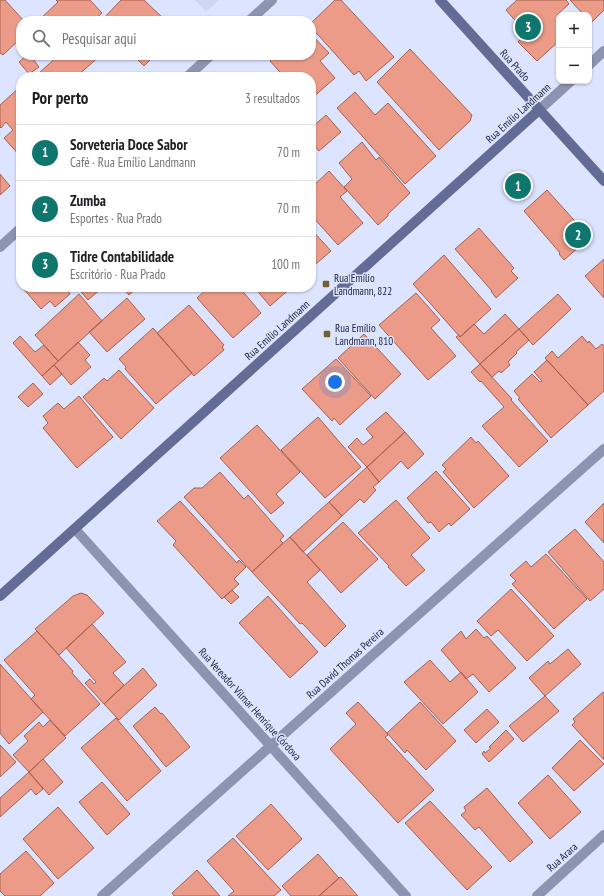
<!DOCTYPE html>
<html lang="pt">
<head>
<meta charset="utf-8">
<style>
	:root { --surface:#fff; --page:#f2f2f2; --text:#202124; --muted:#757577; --line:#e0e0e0; --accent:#0f766e }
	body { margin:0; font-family:"PT Sans Narrow",sans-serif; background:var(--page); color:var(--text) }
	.controls { position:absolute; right:12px; top:12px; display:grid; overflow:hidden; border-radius:8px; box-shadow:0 1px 3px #0004 }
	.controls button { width:36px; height:36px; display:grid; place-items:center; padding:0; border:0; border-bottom:1px solid var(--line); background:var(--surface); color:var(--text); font:20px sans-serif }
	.you { position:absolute; left:335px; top:382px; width:14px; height:14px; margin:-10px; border:3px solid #fff; border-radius:50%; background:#1a73e8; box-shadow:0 0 0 6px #1a73e833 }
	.badge { display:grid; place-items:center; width:26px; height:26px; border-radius:50%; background:var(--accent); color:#fff; font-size:13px; font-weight:700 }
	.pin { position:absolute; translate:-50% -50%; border:2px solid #fff; box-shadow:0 1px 4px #0006 }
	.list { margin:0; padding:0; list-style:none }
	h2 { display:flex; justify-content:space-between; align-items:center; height:52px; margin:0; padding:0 16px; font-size:17px }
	h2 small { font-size:13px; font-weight:400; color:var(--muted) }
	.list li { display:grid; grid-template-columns:26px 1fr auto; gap:12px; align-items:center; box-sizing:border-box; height:56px; padding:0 16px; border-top:1px solid var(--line) }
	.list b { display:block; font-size:15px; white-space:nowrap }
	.list p { margin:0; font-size:13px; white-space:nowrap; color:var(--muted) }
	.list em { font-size:13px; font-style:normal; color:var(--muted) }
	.icon { flex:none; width:22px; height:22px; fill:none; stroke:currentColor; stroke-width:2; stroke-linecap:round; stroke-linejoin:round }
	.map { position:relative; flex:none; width:604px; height:896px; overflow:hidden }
	.search { position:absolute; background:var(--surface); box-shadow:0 1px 3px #0004; left:16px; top:16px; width:300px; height:44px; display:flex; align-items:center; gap:10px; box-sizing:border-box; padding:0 14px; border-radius:16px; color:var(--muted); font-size:15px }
	.panel { position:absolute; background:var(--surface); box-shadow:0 1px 3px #0004; left:16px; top:72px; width:300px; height:220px; border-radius:16px }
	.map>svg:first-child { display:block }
	.built { fill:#cfd6f4 }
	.building { fill:#eb9b87; stroke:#a66150 }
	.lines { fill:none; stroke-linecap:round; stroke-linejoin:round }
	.street { stroke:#8d93b0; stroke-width:10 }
	.secondary { stroke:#636c94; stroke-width:10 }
	.poi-dot { fill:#6f622f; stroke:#dde4ff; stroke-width:1.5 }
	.labels { text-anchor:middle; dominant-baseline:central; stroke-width:3; stroke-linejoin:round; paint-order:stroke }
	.street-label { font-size:11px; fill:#1c2039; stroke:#dde4ff }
	.poi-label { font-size:11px; fill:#1c2039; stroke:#dde4ff; text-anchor:start }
</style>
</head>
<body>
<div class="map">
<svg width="604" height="896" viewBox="0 0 604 896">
	<rect width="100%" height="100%" fill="#dde4ff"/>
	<path class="built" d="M195,0H219L206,12Z"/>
	<path class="building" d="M0,0H5L24,21H21V38L3,55L0,53Z
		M56,0H90L102,13L93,21H38L58,2Z
		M121,0H144L166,21H105L103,19Z
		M335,0H341L394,57L366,81L359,71L354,75L311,27V23Z
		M517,0H566L569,4L557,15L559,17V41L537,61L518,42L526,33L506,10Z
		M570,0H604V10L591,23L589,20V15H584Z
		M311,34L329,53L320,61L335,78L311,99V77H282L278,73L280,72L270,61L276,55H311Z
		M410,49L472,115L470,121L439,150L377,82Z
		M27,55H30L39,67L29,74L19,62Z
		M59,55H101L76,77H57L54,74L51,77H43L39,73Z
		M133,55H155L144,66Z
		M21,86V157L4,138L13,130L6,122L1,128L0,127V105Z
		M355,92L375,115L388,103L436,156L405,184L337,108Z
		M326,115L341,132L319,151L311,142V128Z
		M362,142L376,160L379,157L410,193L388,214V216L378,225L344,187L352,179L339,163Z
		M329,171L347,191L340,197L363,223L338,245L311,215V188Z
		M0,174L10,186L0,195Z
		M547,190L583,230L580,233L587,240L564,260L559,254L560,253L524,211Z
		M479,228L514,268L511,271L518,278L496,298L491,291H492L455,249Z
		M311,229L331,251L311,268Z
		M444,255L491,309L460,337L413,284Z
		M604,259V298L585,276Z
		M22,287H65L70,294L55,307L50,301L41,309Z
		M77,287H103L88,300Z
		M122,287H138L129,295Z
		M209,287H239L261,313L233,338L197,298Z
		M254,287H292L270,306Z
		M416,293L440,320L431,328L456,356L428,380L379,325Z
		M79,294L102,321L58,361L35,335Z
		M558,294L571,309L533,345L519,329Z
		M127,298L145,319L107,352L89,332Z
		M189,305L224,345L222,347L224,350L194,376L157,333Z
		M505,314L519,329L480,364L456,337L459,335L460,337L474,324L484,334Z
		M153,328L192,373L156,404L125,369L126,367L119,359Z
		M519,329L529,340L516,352L517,353L508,362L510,365L501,373L499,371L492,377L480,364Z
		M364,334L401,374L375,399L338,358Z
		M20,336L35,352L44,345L58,361L42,376L13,343Z
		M582,336L588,343L589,341L596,349L602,344L604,346V391L588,405L545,358L552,351L558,358Z
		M78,342L90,355L85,360L91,367L71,385L54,365Z
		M336,359L371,396L340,425L334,418L332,421L302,389Z
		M547,360L588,405L551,438L518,399L520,398L514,391L532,374L540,382L542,381L534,372Z
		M480,364L512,399L511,400L548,441L519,467L482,426L504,407L481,381L480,382L471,372Z
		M54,365L62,374L50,385L42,376Z
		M119,370L154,408L121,439L83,397L104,378L107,381Z
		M33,383L43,394L28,407L18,397Z
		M79,396L113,437L77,468L43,428L48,423L43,416L58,403L64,409Z
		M386,412L405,432L367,467L348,447L357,438L363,445L373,437L366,429Z
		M318,417L361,467L325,498L281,450Z
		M257,425L300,472L276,494L284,503L271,514L220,458Z
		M405,432L424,454L408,469L401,461L379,482L367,467Z
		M471,437L476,443L478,441L509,476L474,508L443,472L446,469L442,465Z
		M367,467L379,482L373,487L376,490L364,503L360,499L342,516L329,502Z
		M436,471L470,509L451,526L449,523L439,532L431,522L428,523L407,498Z
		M220,472L244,499L248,495L284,536L280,540L283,543L252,572L184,497L194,488H202Z
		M396,500L430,538L411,555L425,570L406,586L388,567L389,566L358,533Z
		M180,501L237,563L239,560L246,567L234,579L239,584L222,599L173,545L176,541L157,521Z
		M329,502L342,516L303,552L290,537Z
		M604,503V543L585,522Z
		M343,522L378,559L341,593L307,555Z
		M575,529L604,562V589L590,601L548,552Z
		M290,537L320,570L307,582L346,626L325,647L302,623L300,624L252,572Z
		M546,554L587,599L554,629L512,584L516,581L510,575L526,561L531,567Z
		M511,589L554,636L527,661L498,630L491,636L477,621Z
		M232,590L239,597L231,604L224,597Z
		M81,593L87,595L104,613L59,655L35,629L73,596Z
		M268,596L318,652L290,678L239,623Z
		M92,624L126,662L113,673L124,685L104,704L85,683L90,679L94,684L96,682L66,648Z
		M476,629L484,638L487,636L516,668L489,692L473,674L466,679L441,650L461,631L466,639Z
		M37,631L73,671L72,673L100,704L65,736L31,699L35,695L4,660Z
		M568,649L581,664L545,696L529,678L548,661L550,664Z
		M430,660L450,682L461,672L478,692L443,724L404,682Z
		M0,664L43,712L9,744L0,733Z
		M143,668L157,685L119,720L104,704Z
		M603,692L604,693V760L572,725L575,722L573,719Z
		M545,696L559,711L523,742L509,726Z
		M358,702L387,733L388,735L385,737L434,790L398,823L330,749L356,724L346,713Z
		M420,702L456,741L426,770L407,750L405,753L387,733Z
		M155,707L161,714L162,713L190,747L166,767L133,726Z
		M487,709L499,722L476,743L464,730Z
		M116,718L161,771L127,801L81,748Z
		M50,720L66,738L29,772L13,755L28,741L24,736L39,722L43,727Z
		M506,730L514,739L489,762L482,754L484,751L485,753L491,748L489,747Z
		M580,740L604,764L574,791L552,768Z
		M0,745L16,762L0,777Z
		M43,759L63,782L49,795L29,772Z
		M29,772L43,789L36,795L31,789L0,817V798Z
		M548,775L581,812L550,839L518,803Z
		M102,782L130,814L107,835L79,802Z
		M487,788L533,842L510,862L479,827L475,830L461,815L466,811L464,807Z
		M430,801L492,867L467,890L405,823Z
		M271,804L302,839L268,870L236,836Z
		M58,807L94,848L58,879L23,839Z
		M233,838L281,890L274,896H228L234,891L207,861Z
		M26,851L54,883L40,896H5L0,891V874Z
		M318,854L339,878L319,896H291L282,886Z
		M197,870L220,896H174L172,893Z
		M341,877L358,896H319L339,878Z"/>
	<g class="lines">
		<path class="street" d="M249,21L272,0
			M589,65L604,51
			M187,77L211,55
			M539,110L571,81
			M0,247L21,228
			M75,529L406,896
			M102,896L604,449
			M537,896L604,835"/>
		<path class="secondary" d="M440,0L604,181
			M0,596L539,110"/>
	</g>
	<g class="poi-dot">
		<rect x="322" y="280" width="8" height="8" rx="2"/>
		<rect x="323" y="330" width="8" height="8" rx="2"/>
	</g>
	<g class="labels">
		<g class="street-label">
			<text transform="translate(515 65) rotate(48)">Rua Prado</text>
			<text transform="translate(518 113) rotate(-42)">Rua Emílio Landmann</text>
			<text transform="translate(277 330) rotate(-42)">Rua Emílio Landmann</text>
			<text transform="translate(345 663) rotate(-42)">Rua David Thomas Pereira</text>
			<text transform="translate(250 704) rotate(48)">Rua Vereador Vilmar Henrique Córdova</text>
			<text transform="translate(562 857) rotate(-42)">Rua Arara</text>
		</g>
		<g class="poi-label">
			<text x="334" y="278">Rua Emílio<tspan x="334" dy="13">Landmann, 822</tspan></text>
			<text x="335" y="328">Rua Emílio<tspan x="335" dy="13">Landmann, 810</tspan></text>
		</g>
	</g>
</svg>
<div class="controls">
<button>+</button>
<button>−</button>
</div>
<div class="you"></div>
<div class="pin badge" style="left:518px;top:186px">1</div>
<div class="pin badge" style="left:578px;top:235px">2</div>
<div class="pin badge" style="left:528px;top:27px">3</div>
<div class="search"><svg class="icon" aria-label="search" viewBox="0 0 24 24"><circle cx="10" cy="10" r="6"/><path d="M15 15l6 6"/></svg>Pesquisar aqui</div>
<section class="panel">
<h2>Por perto<small>3 resultados</small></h2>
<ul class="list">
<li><span class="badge">1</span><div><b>Sorveteria Doce Sabor</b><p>Café · Rua Emílio Landmann</p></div><em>70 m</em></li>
<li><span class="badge">2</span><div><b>Zumba</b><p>Esportes · Rua Prado</p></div><em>70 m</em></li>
<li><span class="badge">3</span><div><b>Tidre Contabilidade</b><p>Escritório · Rua Prado</p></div><em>100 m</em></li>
</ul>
</section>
</div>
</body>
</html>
